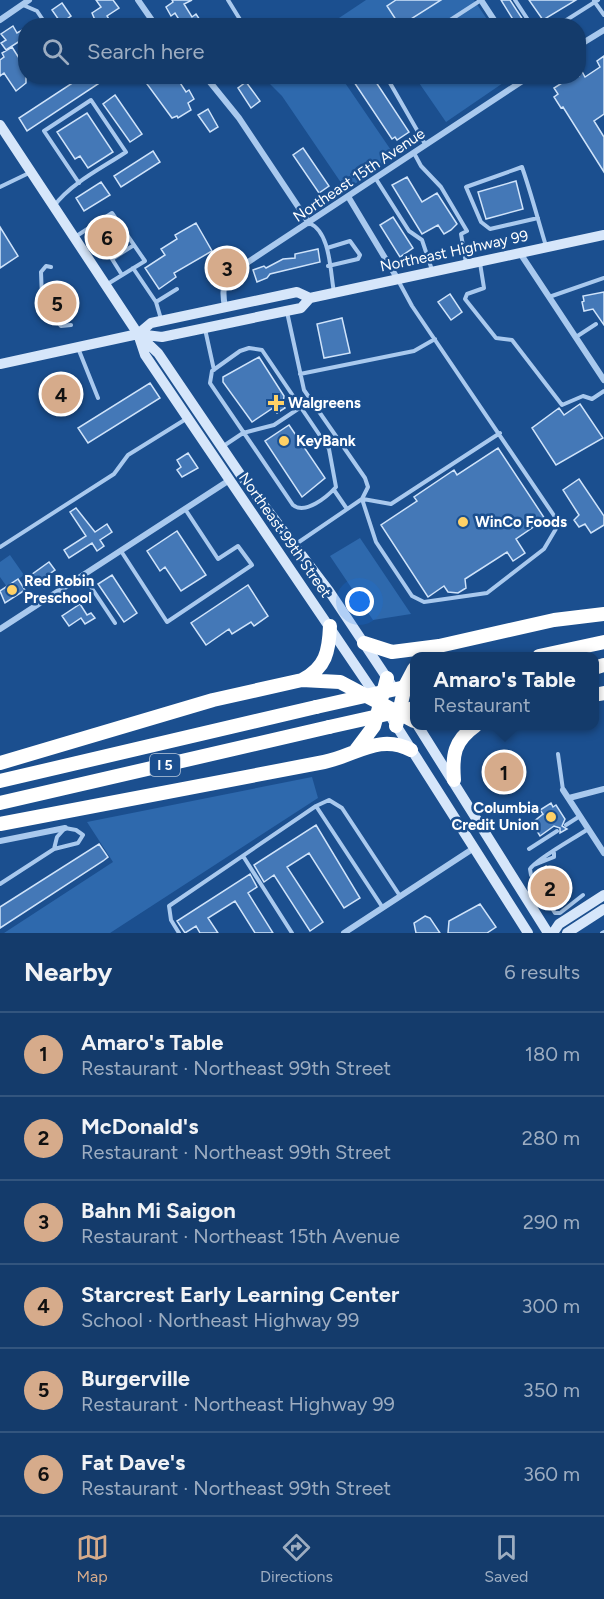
<!DOCTYPE html>
<html lang="en">
<head>
<meta charset="utf-8">
<style>
	:root { --surface:#143b6b; --page:#214673; --text:#f1f3f6; --muted:#9dadc1; --line:#33557e; --accent:#d6ab8b }
	body { margin:0; font-family:Figtree,sans-serif; background:var(--page); color:var(--text) }
	.you { position:absolute; left:360px; top:602px; width:21px; height:21px; margin:-15px; border:4px solid #fff; border-radius:50%; background:#1a73e8; box-shadow:0 0 0 9px #1a73e833 }
	.badge { display:grid; place-items:center; width:39px; height:39px; border-radius:50%; background:var(--accent); color:#111; font-size:20px; font-weight:700 }
	.pin { position:absolute; translate:-50% -50%; border:3px solid #fff; box-shadow:0 2px 6px #0006 }
	.popup { position:absolute; left:410px; top:652px; width:189px; height:78px; box-sizing:border-box; display:grid; place-content:center; border-radius:12px; background:var(--surface); filter:drop-shadow(0 2px 4px #0005); font-size:20px; white-space:nowrap; color:var(--muted) }
	.popup b { font-size:22px; color:var(--text) }
	.popup::after { content:''; position:absolute; left:50%; top:100%; margin-left:-12px; border:12px solid transparent; border-top-color:var(--surface) }
	.list { margin:0; padding:0; list-style:none }
	h2 { display:flex; justify-content:space-between; align-items:center; height:78px; margin:0; padding:0 24px; font-size:26px }
	h2 small { font-size:20px; font-weight:400; color:var(--muted) }
	.list li { display:grid; grid-template-columns:39px 1fr auto; gap:18px; align-items:center; box-sizing:border-box; height:84px; padding:0 24px; border-top:2px solid var(--line) }
	.list b { display:block; font-size:22px; white-space:nowrap }
	.list p { margin:0; font-size:20px; white-space:nowrap; color:var(--muted) }
	.list em { font-size:20px; font-style:normal; color:var(--muted) }
	.icon { flex:none; width:33px; height:33px; fill:none; stroke:currentColor; stroke-width:2; stroke-linecap:round; stroke-linejoin:round }
	.map { position:relative; flex:none; width:604px; height:933px; overflow:hidden }
	.search { position:absolute; background:var(--surface); box-shadow:0 2px 4px #0004; left:18px; right:18px; top:18px; height:66px; display:flex; align-items:center; gap:15px; box-sizing:border-box; padding:0 21px; border-radius:24px; color:var(--muted); font-size:22px }
	.sheet { height:582px; background:var(--surface) }
	nav { display:flex; justify-content:space-around; align-items:center; box-sizing:border-box; height:84px; border-top:2px solid var(--line); background:var(--surface); font-size:16px; color:var(--muted) }
	nav a { display:grid; justify-items:center; gap:3px }
	nav .on { color:var(--accent) }
	.map>svg:first-child { display:block }
	.green { fill:#2e69ad }
	.building { fill:#4478b7; stroke:#cfe3fa; stroke-width:1.5 }
	.lines { fill:none; stroke-linecap:round; stroke-linejoin:round }
	.lane { stroke:#a9c9ee; stroke-width:4 }
	.street { stroke:#a9c9ee; stroke-width:6 }
	.secondary { stroke:#d6e6fa; stroke-width:10 }
	.highway { stroke:#fff; stroke-width:14 }
	.highway-bridge { stroke:#fff; stroke-width:14 }
	.poi-dot { fill:#ffd166; stroke:#1b4f8f; stroke-width:2 }
	.labels { text-anchor:middle; dominant-baseline:central; stroke-width:5; stroke-linejoin:round; paint-order:stroke }
	.shield { fill:#1b4f8f; stroke:#bbcadd; stroke-width:1.5 }
	.shield-label { font-size:14px; font-weight:bold; fill:#fff }
	.street-label { font-size:15px; fill:#fff; stroke:#1b4f8f }
	.poi-label { font-size:15px; font-weight:bold; fill:#fff; stroke:#1b4f8f; text-anchor:start }
</style>
</head>
<body>
<div class="map">
<svg width="604" height="933" viewBox="0 0 604 933">
	<rect width="100%" height="100%" fill="#1b4f8f"/>
	<path class="green" d="M366,0H474L491,25L327,26Z
		M263,77H341L395,156L346,190L282,96Z
		M415,77H512L446,122Z
		M360,538L411,614L373,620L330,556Z
		M10,555L24,575L7,587L0,577V562Z
		M312,777L318,798L110,933H4L113,862L87,822Z"/>
	<path class="building" d="M96,0H113L119,8L107,16L113,26H96L93,21L95,20L92,13L101,7Z
		M172,0H192L184,4L192,17L196,14L204,26H183L175,13L171,16L166,7L173,2Z
		M396,0H441L400,26L387,6Z
		M501,0H510L527,26H517Z
		M529,0H576L543,20Z
		M62,3L71,16L61,23L52,10Z
		M13,26L17,33L26,28V37L6,50L1,43L6,40L1,34Z
		M12,47L26,69V83L16,91L4,73L0,76V60L4,57L2,53Z
		M604,56V114L594,121L604,137V172L563,107L561,108L554,97L558,94L554,88L573,76H579V66L585,77L600,67L597,61Z
		M83,76H110L27,131L19,118Z
		M159,76H170L173,81L177,78L186,92L189,90L194,99L188,103L191,110L178,118L177,116L172,118L147,84Z
		M350,76H372L409,132L397,140L395,137L392,139Z
		M246,82L260,101L251,108L238,88Z
		M115,95L142,134L130,142L103,104Z
		M208,109L218,127L210,132L198,115Z
		M87,113L113,152L88,168L80,156L75,159L57,132Z
		M303,148L329,186L319,193L293,155Z
		M153,151L160,162L121,187L114,176Z
		M407,177L422,202L437,193L457,224L451,230L444,234L438,225L422,234L392,185Z
		M516,181L523,209L486,219L478,192Z
		M101,182L110,195L84,211L76,198Z
		M393,217L413,248L400,257L380,225Z
		M110,222L121,240L103,252L91,233Z
		M196,223L212,251L174,273L176,277L159,289L145,268L165,255L161,249L177,239L175,235Z
		M0,227L18,256L0,268Z
		M318,249L320,262L270,274L267,278L257,282L253,270L264,266L266,268L283,259L295,258V254Z
		M58,287L75,313L63,321L55,311L50,310L52,306L46,297Z
		M604,292V325L593,309L584,311L582,302L584,301L583,296Z
		M450,294L462,312L451,320L438,302Z
		M342,318L350,353L324,358L317,324Z
		M259,357L284,396L283,404L285,408L277,413L273,408L252,422L223,382V377Z
		M66,379L76,395L57,408L46,392Z
		M150,383L160,398L88,443L78,428Z
		M580,404L603,438L556,465L532,428L559,408L564,415Z
		M289,425L325,478L302,497L265,441Z
		M498,448L545,519L516,539L525,553L513,561L507,552L465,579L466,588L458,593L448,592L444,586L428,597L381,525L417,501L414,497L454,470L457,475Z
		M188,453L198,468L182,477L177,470L181,467L177,460Z
		M579,479L604,516V525L591,533L585,524L579,527L574,520L579,515L563,490Z
		M76,508L95,532L107,524L112,532L100,540L104,546L97,551L92,543L69,558L64,550L86,536L70,512Z
		M177,531L206,575L181,591L165,567L160,571L147,551Z
		M49,562L55,570L36,583L31,575Z
		M112,575L137,613L124,622L98,584Z
		M18,579L25,590L5,603L0,591Z
		M248,585L268,616L254,626L251,622L232,634L229,629L206,645L191,623Z
		M80,604L87,615L91,613L95,618L85,624L81,618L69,626L62,616Z
		M511,756L523,773L497,790L486,772Z
		M551,803L553,807L556,805L565,819L562,826L567,829L560,833V828L554,826L540,836L532,823L543,814L540,810Z
		M316,825L360,898L344,908L309,853L287,867L323,922L310,931L274,875L264,882L254,865Z
		M99,844L108,857L103,861L0,928V907Z
		M546,866L568,900L556,908L535,874Z
		M250,874L257,887L248,893L273,933H255L235,901L208,918L218,933H200L196,926L185,933L177,921Z
		M480,904L496,927L487,933H448L449,921Z
		M425,916L430,918L440,933H416L414,923Z"/>
	<g class="lines">
		<path class="lane" d="M228,0L244,26
			M515,0L532,26
			M594,1L604,15
			M23,5L37,11L47,26
			M413,20L416,26
			M441,26L481,0
			M557,26L598,0
			M386,76L425,144
			M414,153L421,166L441,187L467,231L461,234L466,263
			M376,179L409,231L422,240L432,270
			M0,187L29,173
			M54,206C71,183 102,168 126,152L91,100L44,131L79,183
			M538,218L490,229L481,222L466,187L522,167C531,193 538,220 546,246
			M309,223C331,232 330,272 334,292
			M75,237L112,213L145,261L106,285
			M327,248L350,241L360,255L358,259L328,266
			M480,263L484,288L467,294L465,299L496,338L512,340L562,405L583,396L592,399L604,391
			M133,268L156,302L161,319
			M122,275L112,259L134,245
			M549,297L604,278
			M156,302L177,289
			M48,307L42,298L41,272L46,266L51,267
			M287,312L304,390L365,478L368,487L362,499L296,544
			M52,314L61,326L71,325
			M205,329L214,370
			M576,337L596,324
			M78,348L98,398
			M249,348L262,350L329,449L336,487C327,497 305,515 293,505L210,383L212,371L240,351Z
			M300,374L414,351L435,339
			M222,447L243,433L274,425L301,407
			M334,490L347,509
			M362,499L376,542L412,596L424,602L487,593L544,549L557,527L555,517L412,306L399,282
			M363,499L391,504L500,433
			M0,547L114,474L128,455L186,419
			M121,551L167,622L252,565L238,546L218,559L185,509
			M83,575L115,623
			M558,754L563,790
			M316,806L329,800L342,808L400,896
			M566,825L580,816
			M529,849L557,831
			M243,856L292,933
			M534,865L554,857V853
			M0,884L54,849L57,837L65,828L76,830L83,835L78,843L54,849
			M583,895L560,913H555L531,875L530,869C536,859 575,838 588,829
			M179,933L171,920L169,906L316,806L383,908
			M602,933L604,932"/>
		<path class="street" d="M138,0L156,26
			M481,0L498,26
			M0,20L29,0
			M578,46L604,30
			M205,76L239,118L309,223
			M349,198L397,278
			M520,253L604,380
			M225,307C222,291 222,281 236,270L530,76
			M0,629L228,481
			M563,790L604,853
			M569,798L604,789
			M0,841L65,828
			M344,933L474,848"/>
		<path class="secondary" d="M0,125L138,334L158,353L240,474L329,591L391,684
			M138,334L151,323L297,292L310,298L604,235
			M139,337L145,355L378,699
			M0,364L138,334L162,337L286,311L301,308L310,298
			M392,719L528,933
			M418,726L548,933
			M553,933L559,924L604,895
			M567,933L604,909"/>
		<path class="highway" d="M364,643L392,652L439,646L554,620L604,614
			M539,656L604,642
			M594,668L604,665
			M302,680C326,668 329,651 330,626
			M594,695L604,693
			M396,726L405,686L414,669
			M356,750L374,726L387,678
			M0,763L213,700L302,680L340,682L414,721
			M454,780C452,755 454,741 475,726
			M0,781L316,707
			M0,803L329,727
			M0,824C108,804 216,783 324,762C355,756 379,733 411,750"/>
		<path class="highway-bridge" d="M316,707L414,685
			M329,727L414,708"/>
	</g>
	<g class="poi-dot">
		<path d="M273 394h6v6h6v6h-6v6h-6v-6h-6v-6h6z"/>
		<circle cx="284" cy="441" r="6"/>
		<circle cx="463" cy="522" r="6"/>
		<circle cx="12" cy="590" r="6"/>
		<circle cx="551" cy="817" r="6"/>
	</g>
	<g class="labels">
		<rect class="shield" x="150" y="754" width="30" height="22" rx="4.5"/>
		<g class="shield-label">
			<text x="165" y="765">I 5</text>
		</g>
		<g class="street-label">
			<text transform="translate(359 175) rotate(-34)">Northeast 15th Avenue</text>
			<text transform="translate(454 251) rotate(-12)">Northeast Highway 99</text>
			<text transform="translate(285 535) rotate(55)">Northeast 99th Street</text>
		</g>
		<g class="poi-label">
			<text x="288" y="403">Walgreens</text>
			<text x="296" y="441">KeyBank</text>
			<text x="475" y="522">WinCo Foods</text>
			<text x="24" y="581">Red Robin<tspan x="24" dy="17">Preschool</tspan></text>
			<text x="539" y="808" text-anchor="end">Columbia<tspan x="539" dy="17">Credit Union</tspan></text>
		</g>
	</g>
</svg>
<div class="you"></div>
<div class="pin badge" style="left:504px;top:772px">1</div>
<div class="popup"><b>Amaro's Table</b>Restaurant</div>
<div class="pin badge" style="left:550px;top:888px">2</div>
<div class="pin badge" style="left:227px;top:268px">3</div>
<div class="pin badge" style="left:61px;top:394px">4</div>
<div class="pin badge" style="left:57px;top:303px">5</div>
<div class="pin badge" style="left:107px;top:237px">6</div>
<div class="search"><svg class="icon" aria-label="search" viewBox="0 0 24 24"><circle cx="10" cy="10" r="6"/><path d="M15 15l6 6"/></svg>Search here</div>
</div>
<section class="sheet">
<h2>Nearby<small>6 results</small></h2>
<ul class="list">
<li><span class="badge">1</span><div><b>Amaro's Table</b><p>Restaurant · Northeast 99th Street</p></div><em>180 m</em></li>
<li><span class="badge">2</span><div><b>McDonald's</b><p>Restaurant · Northeast 99th Street</p></div><em>280 m</em></li>
<li><span class="badge">3</span><div><b>Bahn Mi Saigon</b><p>Restaurant · Northeast 15th Avenue</p></div><em>290 m</em></li>
<li><span class="badge">4</span><div><b>Starcrest Early Learning Center</b><p>School · Northeast Highway 99</p></div><em>300 m</em></li>
<li><span class="badge">5</span><div><b>Burgerville</b><p>Restaurant · Northeast Highway 99</p></div><em>350 m</em></li>
<li><span class="badge">6</span><div><b>Fat Dave's</b><p>Restaurant · Northeast 99th Street</p></div><em>360 m</em></li>
</ul>
</section>
<nav>
<a class="on"><svg class="icon" aria-label="map" viewBox="0 0 24 24"><path d="M3 6l6-2 6 2 6-2v14l-6 2-6-2-6 2zM9 4v14M15 6v14"/></svg>Map</a>
<a><svg class="icon" aria-label="directions" viewBox="0 0 24 24"><path d="M12 3l9 9-9 9-9-9zM9 14v-3h6M13 9l2 2-2 2"/></svg>Directions</a>
<a><svg class="icon" aria-label="saved" viewBox="0 0 24 24"><path d="M7 4h10v16l-5-4-5 4z"/></svg>Saved</a>
</nav>
</body>
</html>
